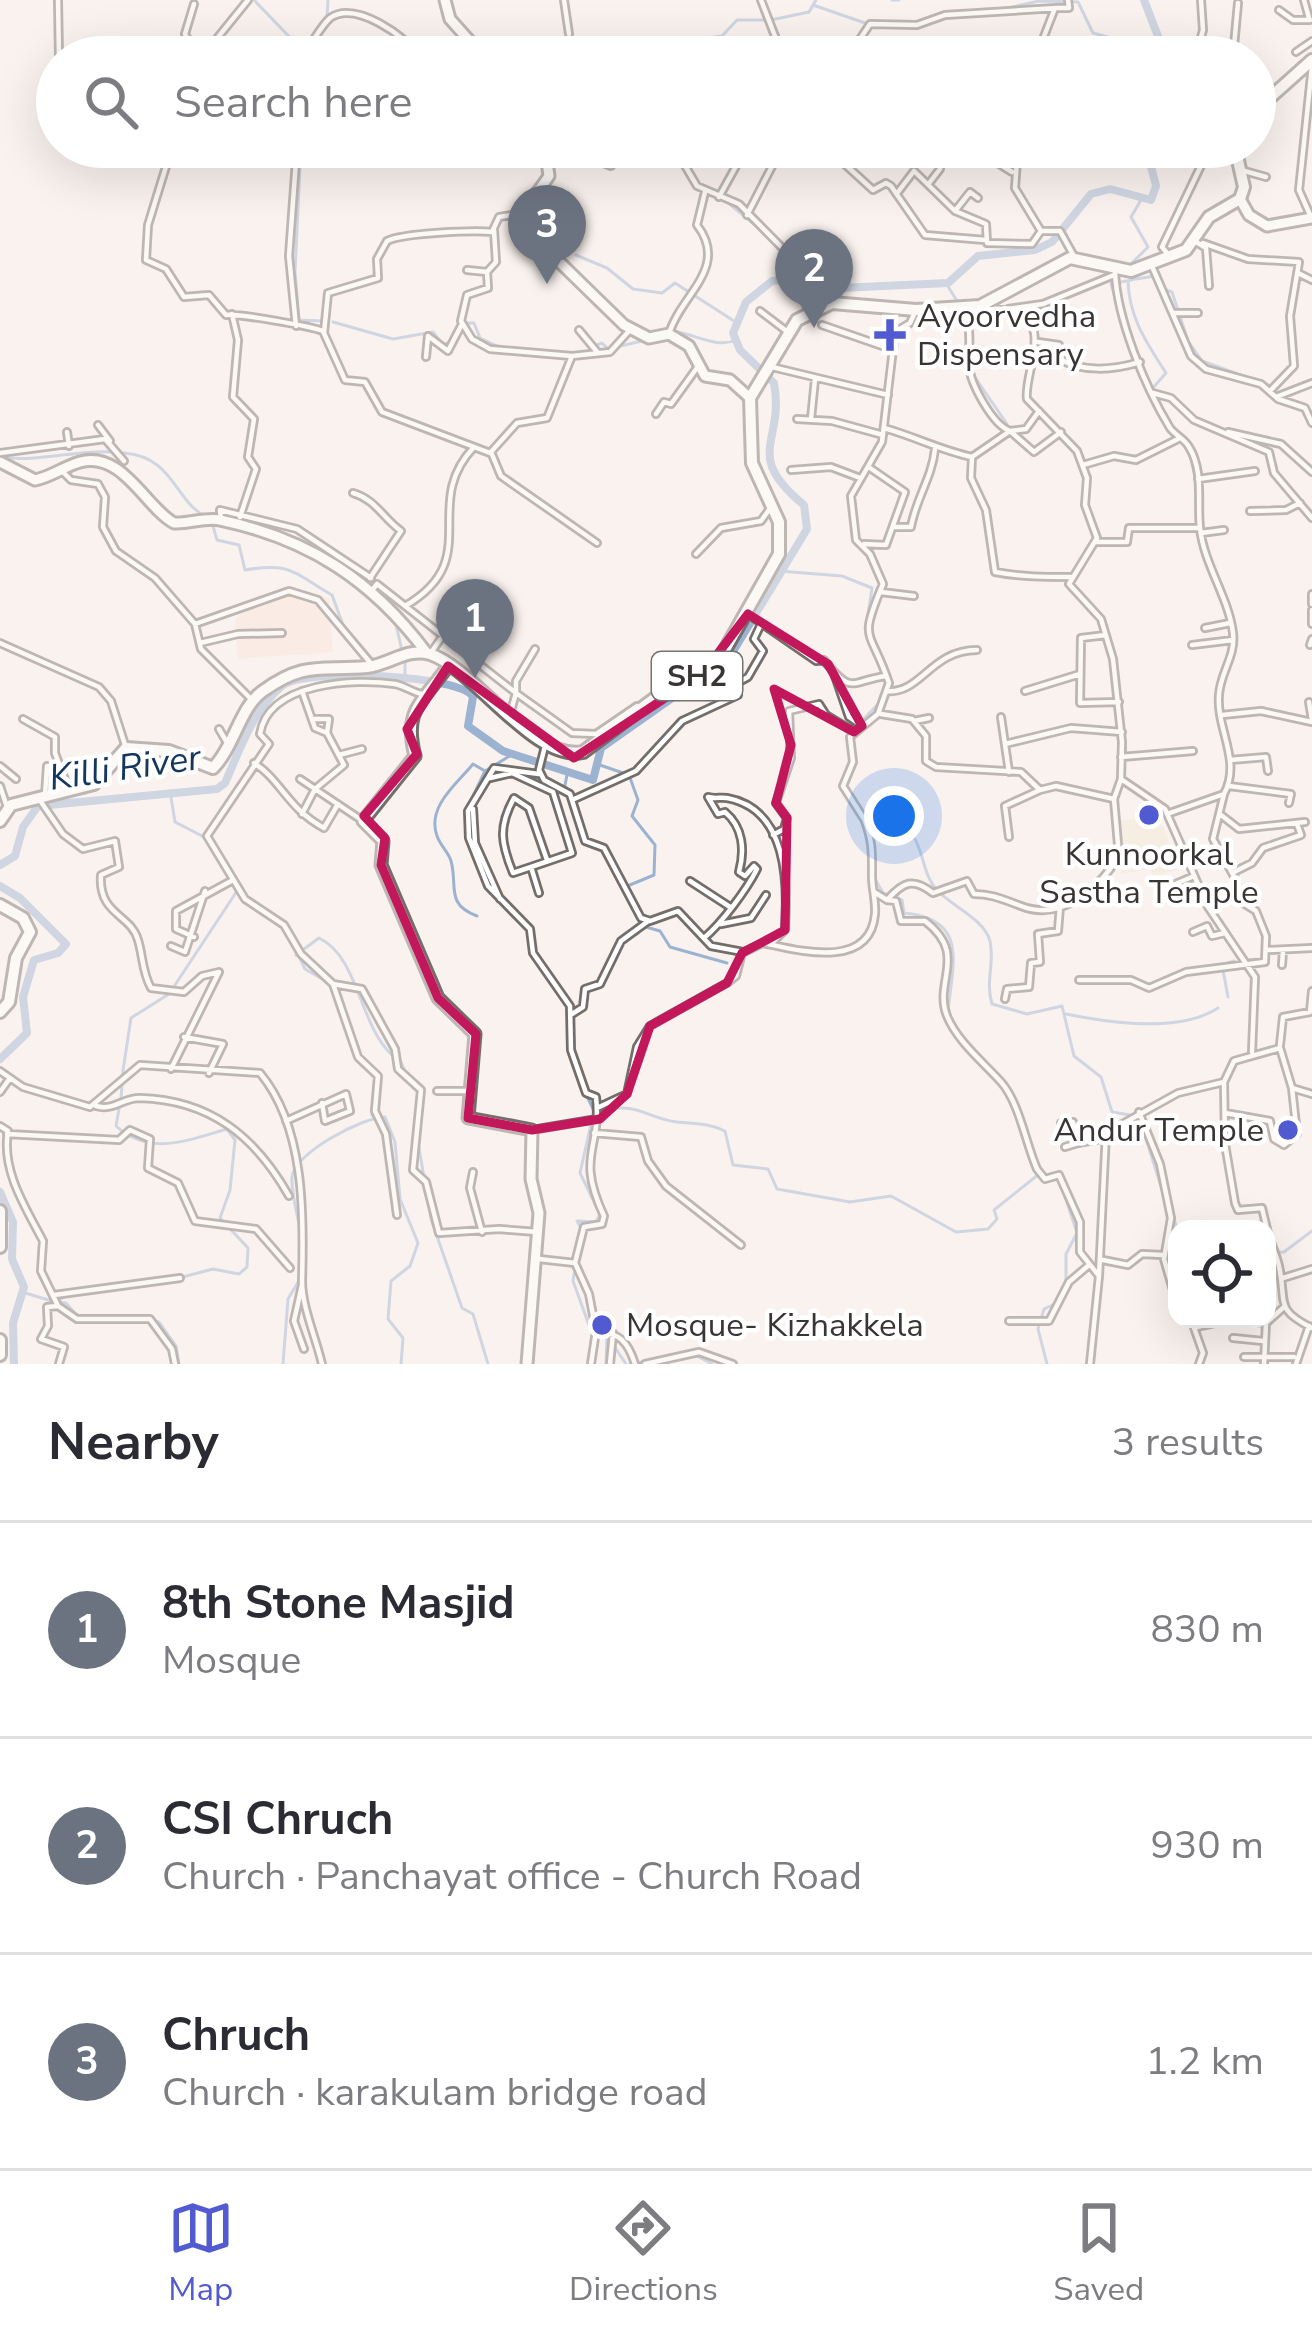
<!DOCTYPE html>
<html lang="en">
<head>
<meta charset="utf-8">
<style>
	:root { --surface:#fff; --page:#f2f2f3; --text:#2b2b33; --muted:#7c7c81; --line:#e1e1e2; --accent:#515ad0 }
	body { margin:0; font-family:"Nunito Sans",sans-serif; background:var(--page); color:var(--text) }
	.controls { position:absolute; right:36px; bottom:36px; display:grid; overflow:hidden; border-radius:24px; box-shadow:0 12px 48px #0002 }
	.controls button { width:108px; height:108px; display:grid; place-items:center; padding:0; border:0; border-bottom:3px solid var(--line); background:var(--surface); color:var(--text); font:60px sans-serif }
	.you { position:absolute; left:894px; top:816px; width:42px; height:42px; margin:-30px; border:9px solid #fff; border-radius:50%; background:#1a73e8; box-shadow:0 0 0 18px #1a73e833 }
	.badge { display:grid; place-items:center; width:78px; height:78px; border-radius:50%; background:var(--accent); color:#fff; font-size:39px; font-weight:700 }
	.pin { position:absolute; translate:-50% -99px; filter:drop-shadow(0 3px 6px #0008) }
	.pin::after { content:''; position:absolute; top:63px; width:42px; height:36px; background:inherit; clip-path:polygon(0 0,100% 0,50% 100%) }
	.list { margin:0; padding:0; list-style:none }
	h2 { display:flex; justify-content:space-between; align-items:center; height:156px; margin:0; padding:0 48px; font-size:51px }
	h2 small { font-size:39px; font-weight:400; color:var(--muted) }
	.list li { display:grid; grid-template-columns:78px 1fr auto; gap:36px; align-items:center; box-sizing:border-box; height:216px; padding:0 48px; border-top:3px solid var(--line) }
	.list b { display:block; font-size:45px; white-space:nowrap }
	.list p { margin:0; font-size:39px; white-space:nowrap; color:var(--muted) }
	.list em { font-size:39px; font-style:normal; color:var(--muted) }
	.icon { flex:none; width:66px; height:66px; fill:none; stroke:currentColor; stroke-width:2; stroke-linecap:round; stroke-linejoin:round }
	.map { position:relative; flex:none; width:1312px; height:1364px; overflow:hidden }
	.search { position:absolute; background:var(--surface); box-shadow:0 12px 48px #0002; left:36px; right:36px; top:36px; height:132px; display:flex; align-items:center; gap:30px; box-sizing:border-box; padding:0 42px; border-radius:66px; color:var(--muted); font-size:45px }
	.sheet { height:804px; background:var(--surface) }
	nav { display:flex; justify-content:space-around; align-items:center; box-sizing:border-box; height:168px; border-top:3px solid var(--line); background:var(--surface); font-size:33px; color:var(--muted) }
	nav a { display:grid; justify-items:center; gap:6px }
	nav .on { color:var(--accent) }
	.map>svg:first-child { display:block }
	.industrial { fill:#fae5d7 }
	.education { fill:#f3e9d4 }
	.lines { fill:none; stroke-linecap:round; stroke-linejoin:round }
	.stream { stroke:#9bb3d0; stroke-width:3 }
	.river { stroke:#9bb3d0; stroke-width:8 }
	.street-casing { stroke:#746e6a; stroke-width:10 }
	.secondary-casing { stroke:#746e6a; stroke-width:15 }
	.primary-casing { stroke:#746e6a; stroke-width:16 }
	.street { stroke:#fff; stroke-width:4.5 }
	.secondary { stroke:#fff; stroke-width:9 }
	.primary { stroke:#fff; stroke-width:10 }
	.marked { fill:none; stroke:#c2185b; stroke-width:9; stroke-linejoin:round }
	.poi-dot { fill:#515ad0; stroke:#fff; stroke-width:4.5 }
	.labels { text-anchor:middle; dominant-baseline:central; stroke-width:9; stroke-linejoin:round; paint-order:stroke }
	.shield { fill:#fff; stroke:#747271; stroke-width:3 }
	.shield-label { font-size:30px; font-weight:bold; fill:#383534 }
	.poi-label { font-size:33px; fill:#383534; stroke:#fff; text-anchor:start }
	.water-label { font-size:36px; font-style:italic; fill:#14375d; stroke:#fff }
</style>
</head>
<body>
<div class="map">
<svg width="1312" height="1364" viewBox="0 0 1312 1364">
	<rect width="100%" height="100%" fill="#faf2ee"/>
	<path class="industrial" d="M297,592L329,598L333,652L238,659L235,620L258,595Z"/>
	<path class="education" d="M1137,819L1139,824L1163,826L1170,845L1166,863L1172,862L1175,870L1154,877L1150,869L1121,874L1120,820Z"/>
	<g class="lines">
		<path class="stream" d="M254,0L303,51
			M892,0H899
			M1078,2L1093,33L1119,40L1127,57
			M813,5L865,23
			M1003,9L1039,1L1078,2
			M327,17L328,0
			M771,20L809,12L816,0
			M875,27L912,26
			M391,28L423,57
			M304,57L331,20
			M670,57L699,39L722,36L737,20H765
			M301,147L295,272L299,320L322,321
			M698,189L726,201L755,225
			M542,223L554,242
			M576,255L607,268L633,289L662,293L675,283L734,321
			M791,260L801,278
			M1128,267L1148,247L1131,217L1141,200
			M1134,279L1128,281C1129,318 1147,343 1166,373L1152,389
			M1136,279L1155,276
			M946,283L960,306
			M1163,289L1172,292L1188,341L1202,361L1274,387
			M333,322L393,339L433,332L443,345L451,342
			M466,323H474L480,338L501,348
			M1124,327L1111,284L1126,281
			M658,332C685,326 713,351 736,340
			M592,347L602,343L608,349L646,340
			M510,348L572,353
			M974,376L1007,424
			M1296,402L1312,412
			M1244,434L1275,441
			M1178,439L1189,451L1197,485
			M124,453C174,457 174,500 206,517
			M0,457C39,463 76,449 115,452
			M207,523L257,535
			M213,526L217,540L239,545L245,570C291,562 292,572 332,595L343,625L374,661
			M1204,553L1229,623
			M779,571L842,576L872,588L866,628L881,665
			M395,620L402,651
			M405,658V680
			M854,729L880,702
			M597,764L629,775L638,800L632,816L655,845L654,875L625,887
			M849,766L842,788L856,811
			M564,790L568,770
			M170,791L175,822L206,838L228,876
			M222,811L229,799
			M864,819C876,818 886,811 898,820C928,842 918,871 938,891C953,907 984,919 990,941C995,963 985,981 992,1004L1027,1014L1062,1006L1074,1056L1101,1077L1112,1112L1130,1115
			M467,836L465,813L485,771
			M472,851L484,884L528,929
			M875,879L883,893L902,900L904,913C970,919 952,965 948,1012
			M253,906L269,917
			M1255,914L1264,938
			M477,916C445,904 458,886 451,861C449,853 440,845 437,836C426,806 459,782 473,764L485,771L513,754
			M646,927L660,931L670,947L727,963
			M294,946L305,969L331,984L338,1007
			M296,955L319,938C359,957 359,1025 392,1055
			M1240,960L1262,959L1264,954
			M1222,965L1234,961
			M1223,970L1228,997
			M175,985L237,891
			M1066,1014C1110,1023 1180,1033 1218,1008
			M400,1060L408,1078
			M122,1077L131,1018L169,994
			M579,1079L594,1111L580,1173L600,1214L596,1222L577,1221L581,1228L573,1281L590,1328L607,1336L606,1364
			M121,1098L122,1085
			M119,1109L116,1126C150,1157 188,1140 227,1129L235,1140L230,1190L220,1218L248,1248L247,1267L239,1274L213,1269L156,1284
			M602,1111C637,1101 648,1119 677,1122C695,1124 708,1123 725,1131L733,1165L768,1169L777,1189L850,1202L891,1196L956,1232L988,1229L997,1219L994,1210L1039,1174
			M372,1115L375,1091
			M1141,1123L1165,1199
			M419,1132L422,1100
			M418,1142L431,1219L462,1308L473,1314L488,1364
			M1062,1187L1077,1233L1066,1254V1284
			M1170,1205L1177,1229
			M301,1234C298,1216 291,1195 292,1177C294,1153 363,1117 385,1117L395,1142L400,1199L418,1243L410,1266L391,1281L388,1319L403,1338L401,1364
			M1165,1248L1177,1244
			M1267,1253L1284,1252L1312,1231
			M22,1292L55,1302L70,1294
			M58,1302L66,1303L78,1317L111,1318
			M127,1317L159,1322L176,1346L179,1364
			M1195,1319L1198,1333
			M614,1346L626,1364
			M692,1353L712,1364
			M283,1364L288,1299L300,1279
			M630,1364L654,1360
			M1047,1364L1038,1329L1044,1309L1057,1303"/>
		<path class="river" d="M1144,0L1166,57
			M0,865L15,856L23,827L38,806L217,789L225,783C240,749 253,710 282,686C304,667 462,675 473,697L468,726L503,751L593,780L601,748L729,658L807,529L804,505C742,454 785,443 774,383L740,350L733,333L746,302L772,281L801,278L840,288L948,283L978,256L1035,250L1052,242L1091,194L1110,189L1151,200L1156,186L1146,147
			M0,886L20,898L66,944L58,953L34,960L23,997L27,1033L0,1059
			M0,1192L13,1222L12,1259L24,1287L13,1323L14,1364"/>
		<defs>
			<path id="street" d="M58,0L59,57
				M564,0L569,34
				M761,0L783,57
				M1201,0L1203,30L1198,48L1203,57
				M1304,0L1309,18
				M194,4L185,34L198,57
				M1279,10L1293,20H1310
				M856,45L870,24L917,25L945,15L1056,8
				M1296,52L1312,41
				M202,57L248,0
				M301,57C312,45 319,28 330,18C356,0 406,37 421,57
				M1036,57L1055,8H1069L1068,0
				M1233,57L1238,3
				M172,147L148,225L146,260L166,269L184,297L209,295L226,315C236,313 310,326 323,331L345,380L365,382L382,412L490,453L517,423L547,418L572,356
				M584,147V155L611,166
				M674,147L697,186L739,204L805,271L830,282L832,301
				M826,147L873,190L886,183L891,186L925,235L985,240
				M989,147L996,162L1012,172
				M1006,147L1015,160
				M1018,147L1015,188L1041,231H1060L1075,258
				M941,151L945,147
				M1241,170L1266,177
				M930,182L940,169
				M898,192L914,171L955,211
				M719,197L740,159L757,147
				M978,198L970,192L955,211L986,224L987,243L1032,244L1041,231
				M747,215L782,147
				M1311,217L1299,190L1312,66
				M1193,240L1206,248L1209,286
				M1203,243L1248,259L1299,262L1290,316L1294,366L1270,391
				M1167,253L1162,247L1210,147
				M1151,264L1191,356L1206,369L1261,384L1278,399L1305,408L1312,423
				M467,270L487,272L488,288L467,295L461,321L472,339L490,349L572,356L610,352L629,331
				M487,272L496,262L494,230
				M1115,272C1117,319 1145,387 1170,428C1175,435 1185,439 1189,447C1204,471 1197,502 1200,528C1204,565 1229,598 1233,633C1236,656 1220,673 1219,695C1216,729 1242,761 1224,794L1167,814
				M1298,273L1312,280
				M960,308C974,326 968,345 969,365C970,384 993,425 1010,431L1026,429L1039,411
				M1008,309L1043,304L1114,275
				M760,311L789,333
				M1174,313H1198
				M232,314L238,340L233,397L254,419L248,457L256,469L240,517
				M822,325L891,349
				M296,326L289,256L297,147
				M579,330L598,353
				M324,333L328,293L378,278L377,259L387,241C402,233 475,230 492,232L499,217L532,212L535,191
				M669,334C680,295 730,268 697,225L705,192
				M1038,342L1059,345L1058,358C1082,373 1114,370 1140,362
				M426,357L428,336L448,351L462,324
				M772,367L888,395
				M1153,393L1171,398L1194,420L1269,452L1274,473L1312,518
				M1276,397L1312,383
				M656,414L664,402L671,404L699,365
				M797,419L832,421L883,435
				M811,419L815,379
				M98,425L110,441
				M884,428C916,437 940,450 972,457L971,478L986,510L995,572C1022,577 1045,577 1071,577
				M67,432L69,446
				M1228,432L1281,444L1312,472
				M491,452L501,476L597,543
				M0,453L105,439L124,461
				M972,457L1010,431L1034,452L1061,432
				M1083,465L1114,456L1136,460L1178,439
				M791,470L831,467L860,478
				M64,473L71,480L98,484L105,497L103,527L116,551L155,578L195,624L201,649L253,701
				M1198,479L1255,471
				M353,493C376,500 382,517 401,531L370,578
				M1250,511L1286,510L1300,503
				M221,520L220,510L297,529L371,578
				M894,527H911C916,498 932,478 935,449
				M1201,533L1224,530
				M1096,542H1127L1129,528H1197
				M864,544L886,545L905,492L870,468
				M696,554L721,528L761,521L771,507
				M373,589L377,584L516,693L511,711
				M881,592L914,596
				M1312,594V604
				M405,606C486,559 419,505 474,447
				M1312,610V624
				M748,614L816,661L824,660C853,696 850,681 886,676
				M195,624L289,591L318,600L373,666
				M1205,628L1230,623
				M1106,635L1081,638L1080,703L1119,702
				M0,643L99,687L111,701L126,748
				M200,643L238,634L282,633
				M1192,645L1233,640
				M1310,645L1312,639
				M535,649L516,681V693L572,733L596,734L637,706
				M430,654L444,634
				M835,676L849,717L862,726
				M302,691L315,728L327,733
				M887,691C921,694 931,650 977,650
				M1025,691L1080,674
				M1309,702L1312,720
				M881,714L912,719L926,736V761L936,767L1021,772L1040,790L1056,786L1114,799
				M1222,715L1261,711L1312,722
				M1001,717L1009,772
				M23,719L55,737V753L68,788
				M914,721L929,718
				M219,729L226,741
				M1005,744L1071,728L1122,732
				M339,755L362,749
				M1121,757L1193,751
				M1230,760L1266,757L1268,771
				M254,763C281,780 287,808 324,828L338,804
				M0,766L16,779
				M539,770L544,780L570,794L585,841L604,848L641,918L650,921L678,911L711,946L743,952
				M539,770L545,746
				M539,774L494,768L468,811L469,838L488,886L530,929L533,953L570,1006L571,1050L586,1093L596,1097C602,1150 575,1154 604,1216L602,1224L584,1227L575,1263L589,1294L596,1331C620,1333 628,1342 635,1364
				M490,778L512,773L553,792L572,853L531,867L539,893
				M300,779L363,821
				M1121,779L1165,809L1208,907L1255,977L1252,1052
				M0,786L7,807
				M1229,786L1291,794L1289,803
				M45,796L47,766
				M39,799L63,834L83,849L115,841L119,867L101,875C98,915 131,914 138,940C143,956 142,972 151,988L184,992L202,976L219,972L171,1069
				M572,800L636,771L682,721L738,695L737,683L748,677L763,651L754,639L761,624
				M473,809L475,843L500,899
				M302,814L315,789L344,765L327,733L329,719H312
				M1221,815L1239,829L1305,822
				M864,819L843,786L853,762L850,737L878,714L889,683C870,627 858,643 883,584L870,554L856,540L851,496L882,442L895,332L910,323L916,310
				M773,835L784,829L787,818L776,803L791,758L789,711L819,704L826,715L854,732
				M1009,837L1005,806L1040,790
				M531,867L513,873C501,843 498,827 514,798L529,808L547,860
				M1232,873L1252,863L1263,848L1301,835L1297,824
				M690,881L730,907
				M1159,891L1194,876
				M874,892L887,900C903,882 913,877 933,893L967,881L974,894C993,894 1004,900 1021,906C1062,922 1099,888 1119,856L1114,799L1121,779L1122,742L1113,659L1101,619L1069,584L1097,538L1085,505L1087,478L1077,451L1027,399C1023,376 1054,322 1014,312C1004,309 994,311 984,308
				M887,900L896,901L901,921H925C969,955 933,981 947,1016C957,1041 983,1062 1001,1082C1019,1102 1026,1144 1037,1169L1045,1179L1059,1175L1080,1222V1252L1099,1276L1090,1364
				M721,924L751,918L766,895
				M1193,932L1207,926L1212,936L1225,933
				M194,937L176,929V911L233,880
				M704,938C722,923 747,889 757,869L754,866L745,876L739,872C745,850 743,827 725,812L718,814L708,797C714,799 721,797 727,798C788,809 788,884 785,930L771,944
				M171,946L185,952L205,891
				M1268,950L1312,948
				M1282,965L1283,951
				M1079,980H1131L1149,988L1186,972L1265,962L1266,936L1256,911L1237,899L1235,878L1213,839L1224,794
				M333,984L362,989L395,1049L398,1069L421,1090L413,1170L426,1182L439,1233L499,1229L537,1232
				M1005,999L1007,989L1029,987L1031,963L1040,962L1038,934L1058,931L1060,906
				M572,1014L583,1007L585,989L600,984L621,941L647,922
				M184,1037L223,1044L209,1073
				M1280,1045L1283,1017L1310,1012L1312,991
				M0,1071L23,1087L90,1107L140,1065L260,1073C305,1127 304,1215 302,1281C302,1307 316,1338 322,1364
				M1224,1082L1225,1144L1235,1203L1238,1210L1262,1208L1267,1229
				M437,1091H469
				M0,1092L10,1078
				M96,1106C114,1111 122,1098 140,1098C210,1100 255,1136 289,1196
				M597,1108L627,1094L637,1047L650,1026L727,983L736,976L742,953L763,943C797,950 870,971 875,914C876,901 872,889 872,876C872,854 873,843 865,821
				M1139,1112L1160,1164L1171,1218L1164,1259L1177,1304
				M1225,1113L1270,1121L1274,1139L1284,1145L1297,1134L1292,1088
				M286,1121L346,1094L350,1111L325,1121L322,1103
				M1061,1123L1073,1122L1078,1143L1106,1138
				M0,1126L8,1131C1,1171 26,1208 43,1241L41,1271L58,1306L77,1319H150L172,1349L175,1364
				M532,1130L597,1119
				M594,1133L641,1137L648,1161L666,1186L741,1245
				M7,1134L119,1140L130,1130L150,1139L148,1168L178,1183L195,1221L256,1229L290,1268
				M1065,1147L1078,1143
				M473,1172L470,1188L482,1232
				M397,1215L386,1134L375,1111L378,1076L358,1057L333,984L301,954L284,925L245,899L207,836L269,744L260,734C268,682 355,678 395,684C405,686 412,692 422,694
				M1267,1229C1270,1242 1276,1253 1279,1266C1287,1303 1274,1309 1312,1328
				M539,1259L575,1263
				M1103,1260L1128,1265L1142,1254L1163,1255
				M1099,1276L1106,1133L1178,1093L1224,1082L1234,1061L1280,1048L1292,1088L1312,1094
				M1283,1278L1312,1269
				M302,1285L294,1321L304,1349
				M54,1295L180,1278
				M58,1306L47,1307L48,1326L41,1339L64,1347L59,1364
				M1191,1319L1203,1353L1199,1364
				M1009,1321H1049L1069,1282L1089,1265
				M1266,1323L1284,1307
				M1196,1327L1229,1320L1266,1323L1264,1364
				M1233,1338L1263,1341
				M1244,1357H1294
				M591,1364L596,1331
				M610,1364L613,1333
				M645,1364L699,1352L733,1364
				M1296,1364L1309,1326"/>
			<path id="secondary" d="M445,0L450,19L484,57
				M545,147L549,176L537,193L543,246L624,325L649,338L669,334L689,346L705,376L730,380L750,398
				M1240,199L1249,215L1267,226L1312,218
				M0,462L35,480C51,477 65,466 80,462C122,450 146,508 174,523C189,524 205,517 220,520C309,539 372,580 426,652
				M448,666C421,704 403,710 415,756L363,821L383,841L381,865L438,998L475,1034L468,1118L532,1130L531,1179L539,1213L527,1364"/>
			<path id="primary" d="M1255,111L1312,60
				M0,821L11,805L94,784L126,748L169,751L213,768C234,747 240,707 263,691C305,661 320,671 367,667C388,665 408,647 430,654C475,669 534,762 583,752L670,687L703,673L722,655L779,554V522L752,463L750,398L797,320L832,303L916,310L980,306L1070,258L1131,271L1186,250L1209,217L1240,199L1244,187L1235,147
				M0,905L23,918L30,932L16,958L9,1002L0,1012
				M0,1211V1247
				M0,1340V1355"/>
		</defs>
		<use href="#street" class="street-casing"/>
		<use href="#secondary" class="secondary-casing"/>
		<use href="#primary" class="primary-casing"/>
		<use href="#street" class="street"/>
		<use href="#secondary" class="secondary"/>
		<use href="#primary" class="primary"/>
	</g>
	<path d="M0 0H1312V1364H0ZM748,614L828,664L862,726L854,732L774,689L791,745L776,803L787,818L785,930L742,953L727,983L650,1026L627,1094L600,1119L532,1130L468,1118L476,1034L438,998L381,865L385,838L364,816L417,754L407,729L448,666L574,758L703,673Z" fill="#faf2ee" fill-opacity=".55" fill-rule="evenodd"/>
	<path class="marked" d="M748,614L828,664L862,726L854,732L774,689L791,745L776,803L787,818L785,930L742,953L727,983L650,1026L627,1094L600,1119L532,1130L468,1118L476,1034L438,998L381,865L385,838L364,816L417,754L407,729L448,666L574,758L703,673Z"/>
	<g class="poi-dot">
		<path d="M884 317h12v12h12v12h-12v12h-12v-12h-12v-12h12z"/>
		<circle cx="1149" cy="815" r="12"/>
		<circle cx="1288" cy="1130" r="12"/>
		<circle cx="602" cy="1325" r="12"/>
	</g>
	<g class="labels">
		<rect class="shield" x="652" y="652" width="90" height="48" rx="9"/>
		<g class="shield-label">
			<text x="697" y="676">SH2</text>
		</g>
		<g class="poi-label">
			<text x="917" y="316">Ayoorvedha<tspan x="917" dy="38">Dispensary</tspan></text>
			<text x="1149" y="854" text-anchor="middle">Kunnoorkal<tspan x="1149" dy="38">Sastha Temple</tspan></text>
			<text x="1264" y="1130" text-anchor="end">Andur Temple</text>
			<text x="626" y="1325">Mosque- Kizhakkela</text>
		</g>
		<g class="water-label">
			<text transform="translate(125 768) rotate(-8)">Killi River</text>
		</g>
	</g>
</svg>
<div class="controls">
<button><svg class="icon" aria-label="locate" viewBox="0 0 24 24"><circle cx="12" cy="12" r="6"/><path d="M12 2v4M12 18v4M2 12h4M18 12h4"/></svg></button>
</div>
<div class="you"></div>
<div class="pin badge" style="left:475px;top:678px;background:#6b7280">1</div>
<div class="pin badge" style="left:814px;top:328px;background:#6b7280">2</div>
<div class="pin badge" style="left:547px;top:284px;background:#6b7280">3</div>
<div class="search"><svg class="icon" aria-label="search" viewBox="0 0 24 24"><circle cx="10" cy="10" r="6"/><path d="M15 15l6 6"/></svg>Search here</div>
</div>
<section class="sheet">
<h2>Nearby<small>3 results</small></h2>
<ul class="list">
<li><span class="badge" style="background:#6b7280">1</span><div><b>8th Stone Masjid</b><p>Mosque</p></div><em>830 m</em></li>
<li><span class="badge" style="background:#6b7280">2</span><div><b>CSI Chruch</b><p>Church · Panchayat office - Church Road</p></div><em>930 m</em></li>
<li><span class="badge" style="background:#6b7280">3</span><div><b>Chruch</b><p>Church · karakulam bridge road</p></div><em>1.2 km</em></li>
</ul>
</section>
<nav>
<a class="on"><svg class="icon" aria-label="map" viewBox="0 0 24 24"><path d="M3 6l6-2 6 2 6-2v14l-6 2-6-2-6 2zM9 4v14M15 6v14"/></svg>Map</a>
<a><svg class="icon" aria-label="directions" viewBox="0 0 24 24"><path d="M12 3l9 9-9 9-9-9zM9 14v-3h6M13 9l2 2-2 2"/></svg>Directions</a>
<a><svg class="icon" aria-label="saved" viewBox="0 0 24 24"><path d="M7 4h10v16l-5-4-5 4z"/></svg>Saved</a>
</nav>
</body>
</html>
